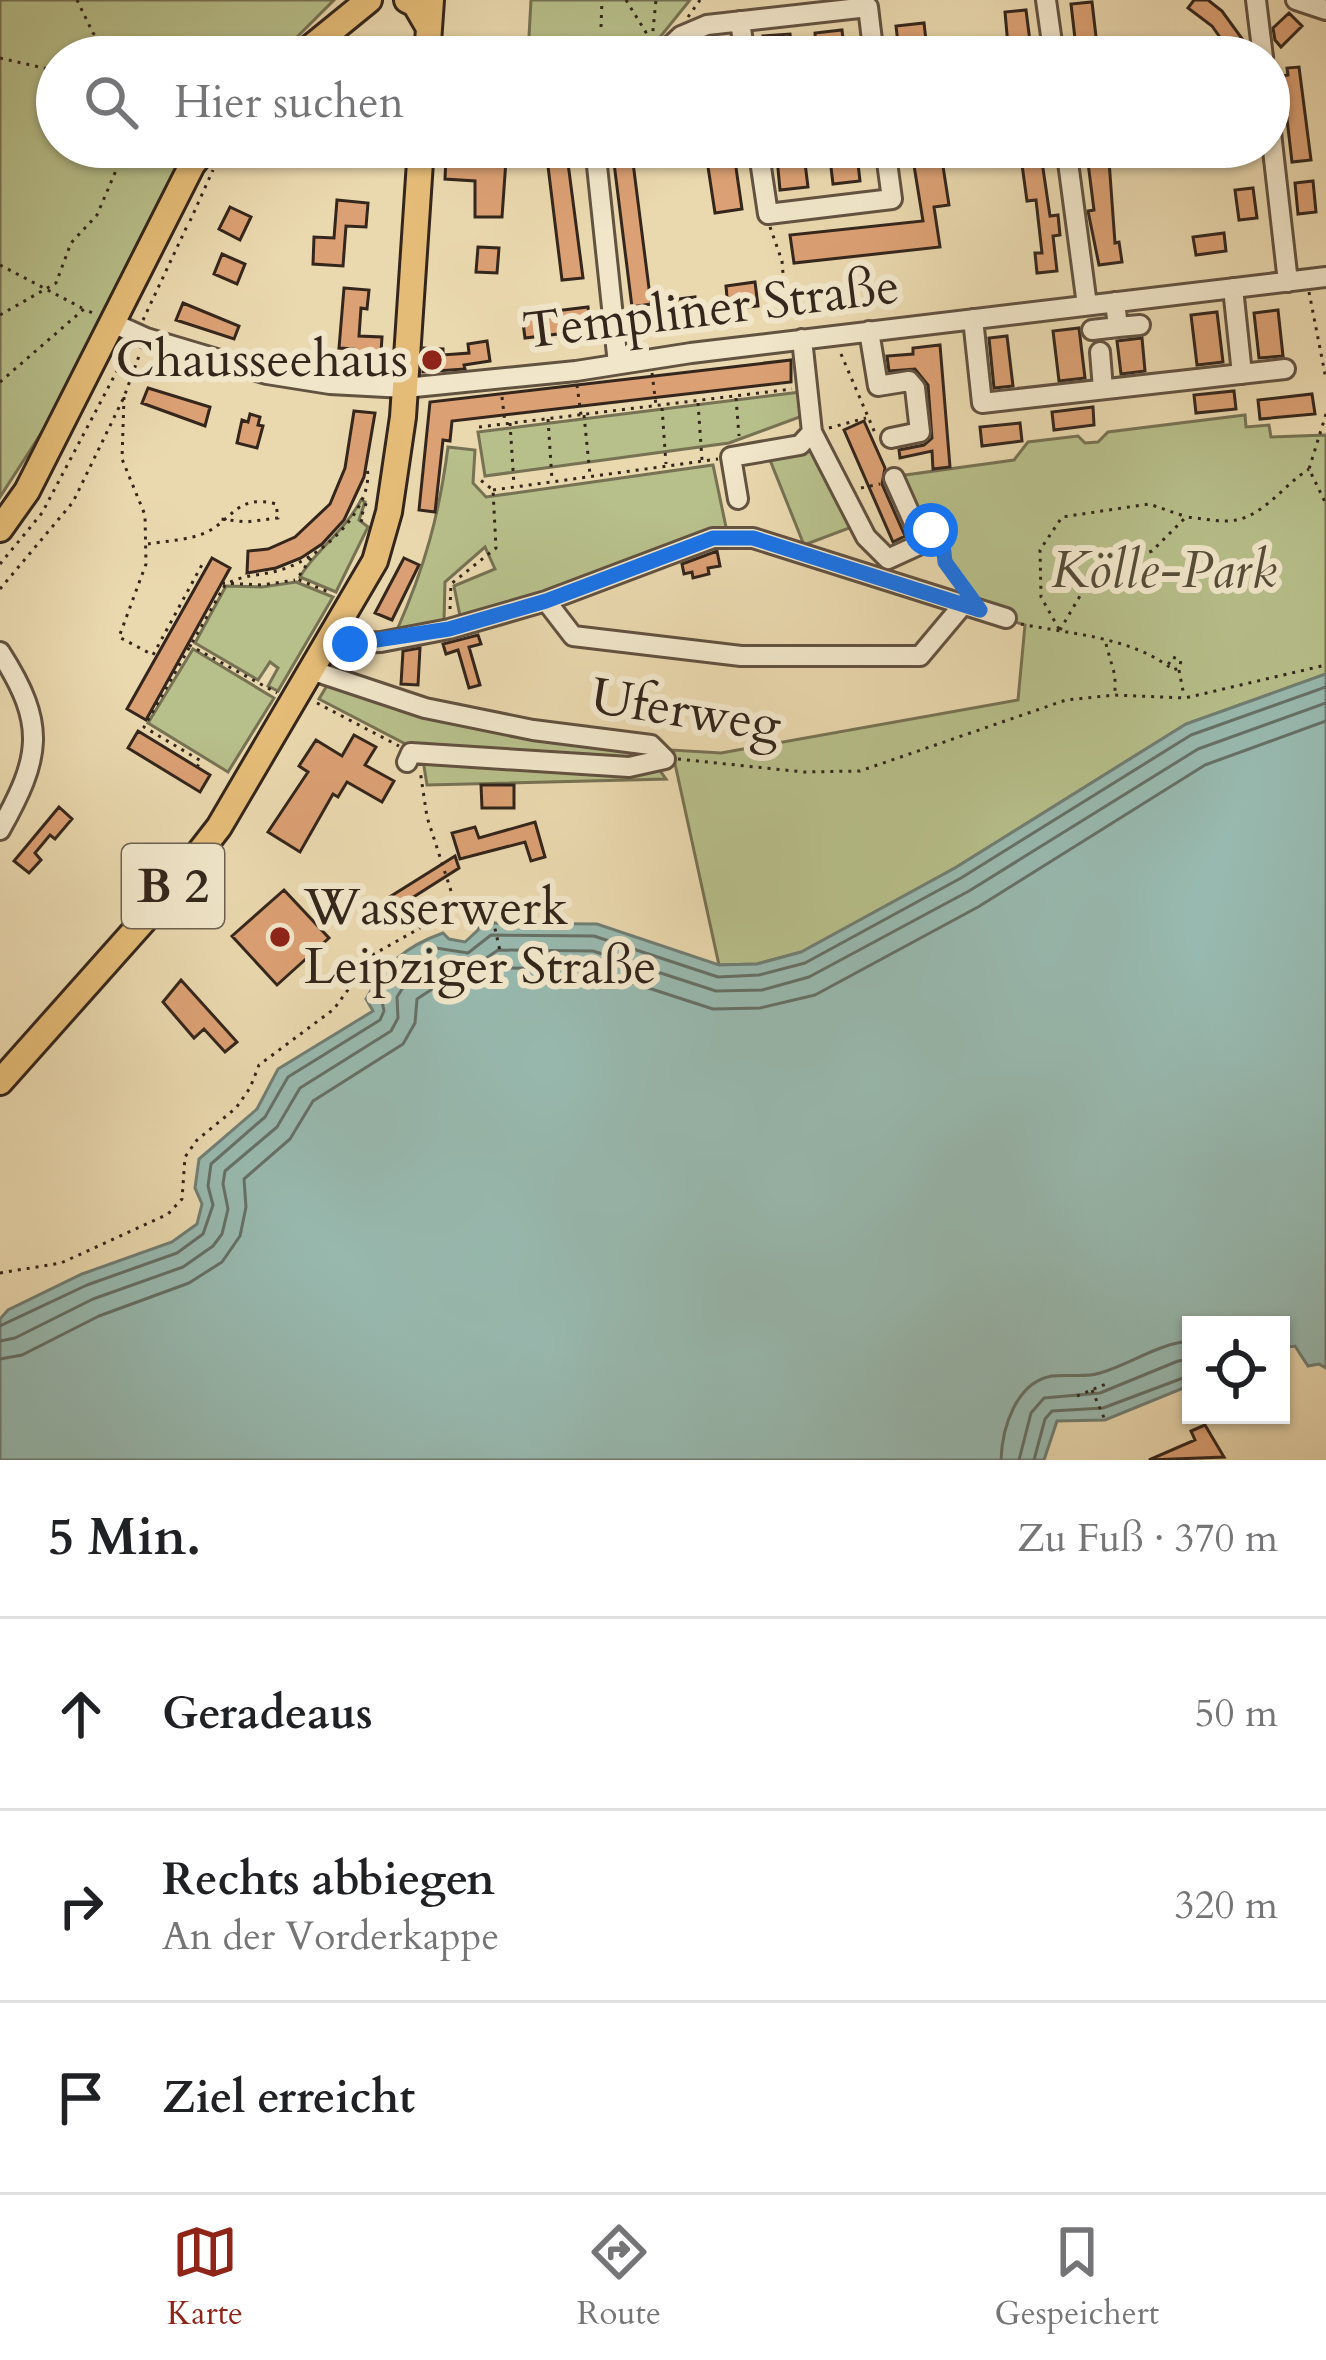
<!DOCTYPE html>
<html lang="de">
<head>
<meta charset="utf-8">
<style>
	:root { --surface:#fff; --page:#f2f2f2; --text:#202124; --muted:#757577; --line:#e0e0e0; --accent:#8f2418 }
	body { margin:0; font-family:Cardo,serif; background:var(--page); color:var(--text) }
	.controls { position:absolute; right:36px; bottom:36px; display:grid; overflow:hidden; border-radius:0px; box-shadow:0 3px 9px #0004 }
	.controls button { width:108px; height:108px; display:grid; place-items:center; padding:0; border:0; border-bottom:3px solid var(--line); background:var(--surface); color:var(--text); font:60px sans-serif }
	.stop { position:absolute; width:36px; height:36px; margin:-27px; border:9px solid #1a73e8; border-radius:50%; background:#fff }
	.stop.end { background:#1a73e8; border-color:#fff; box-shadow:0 3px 12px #0008 }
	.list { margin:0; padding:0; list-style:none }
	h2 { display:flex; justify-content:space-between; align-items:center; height:156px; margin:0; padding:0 48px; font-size:51px }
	h2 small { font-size:39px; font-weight:400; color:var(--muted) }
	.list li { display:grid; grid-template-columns:78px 1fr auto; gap:36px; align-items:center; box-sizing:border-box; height:192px; padding:0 48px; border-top:3px solid var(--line) }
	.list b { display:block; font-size:45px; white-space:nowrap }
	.list p { margin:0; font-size:39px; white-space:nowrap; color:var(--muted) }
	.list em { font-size:39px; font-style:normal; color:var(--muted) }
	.icon { flex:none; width:66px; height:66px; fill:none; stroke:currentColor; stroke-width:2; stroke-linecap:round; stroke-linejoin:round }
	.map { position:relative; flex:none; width:1326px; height:1460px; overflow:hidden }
	.search { position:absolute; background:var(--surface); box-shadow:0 3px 9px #0004; left:36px; right:36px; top:36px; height:132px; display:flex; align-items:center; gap:30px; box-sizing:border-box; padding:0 42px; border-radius:66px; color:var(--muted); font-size:45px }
	.sheet { height:732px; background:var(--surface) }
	nav { display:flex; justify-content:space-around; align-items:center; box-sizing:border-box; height:168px; border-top:3px solid var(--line); background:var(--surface); font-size:33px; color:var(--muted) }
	nav a { display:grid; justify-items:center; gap:6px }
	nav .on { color:var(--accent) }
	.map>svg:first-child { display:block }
	.green { fill:#b7bf8a; stroke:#767253; stroke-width:3 }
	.water { fill:#98b9af; stroke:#707e74; stroke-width:3 }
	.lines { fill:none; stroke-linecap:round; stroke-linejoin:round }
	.shore { stroke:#667066; stroke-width:3 }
	.building { fill:#dba073; stroke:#34261c; stroke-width:3 }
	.minor-casing { stroke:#625240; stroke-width:24 }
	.major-casing { stroke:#34261c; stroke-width:30 }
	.path { stroke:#34261c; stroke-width:3; stroke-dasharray:3 6; stroke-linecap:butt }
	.minor { stroke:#f1e6ca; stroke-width:18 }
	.major { stroke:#e5bc77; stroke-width:24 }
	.route { stroke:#1a73e8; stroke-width:15 }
	.poi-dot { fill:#8f2418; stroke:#f1e6ca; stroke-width:4.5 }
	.labels { text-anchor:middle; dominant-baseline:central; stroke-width:12; stroke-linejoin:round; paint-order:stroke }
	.shield { fill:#f1e6ca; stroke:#6d6050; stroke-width:3 }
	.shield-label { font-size:48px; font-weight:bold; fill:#34261c }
	.street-label { font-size:51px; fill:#34261c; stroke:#f1e6ca }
	.poi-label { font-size:51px; fill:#34261c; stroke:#f1e6ca; text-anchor:end }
	.park-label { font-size:51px; font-style:italic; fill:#554c38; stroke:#f1e6ca }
</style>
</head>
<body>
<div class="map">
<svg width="1326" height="1460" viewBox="0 0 1326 1460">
	<rect width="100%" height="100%" fill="#ead8ae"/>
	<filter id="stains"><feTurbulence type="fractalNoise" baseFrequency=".00167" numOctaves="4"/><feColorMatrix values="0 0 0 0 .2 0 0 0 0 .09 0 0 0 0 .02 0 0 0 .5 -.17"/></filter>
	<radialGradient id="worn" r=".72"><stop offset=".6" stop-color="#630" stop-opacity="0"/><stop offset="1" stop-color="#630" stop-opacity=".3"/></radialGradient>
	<path class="green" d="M0,0H334L277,57H57V147H193L51,418L0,497Z
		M531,0H690L644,57L528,55Z
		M801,392L805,415L729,443L485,476L478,432Z
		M1245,415L1246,427L1269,425L1271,437L1326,435V674L1186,724L955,868L802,952L757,964L719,965L672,750L721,753L1018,700L1025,625L980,611L928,539L898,476L1014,460L1028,442L1078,436L1085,443L1098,442L1108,432Z
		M812,443L852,527L804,545L770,460Z
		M448,447L475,450L473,483L486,497L713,465L726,527L540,593L460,616L454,586L495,569L485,547L445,582L444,621L397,630C425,566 439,516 448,447Z
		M361,500L365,502L359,520L368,527L336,592L300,577C313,553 345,531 361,500Z
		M296,582L333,597L278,691L268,686L278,668L270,662L258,680L195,643L226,586L262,587Z
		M193,649L274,698L228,772L148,723Z
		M328,684L643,747L666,779L427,785L423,760L415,749L319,699Z"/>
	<path class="water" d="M1326,674V1368L1319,1364L1308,1366L1295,1346L1281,1348V1325H1191V1385L1105,1420L1057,1421L1044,1460H0V1319L8,1310L82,1274L172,1242L197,1224L202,1204L195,1188L199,1159L257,1109L278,1069L373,1011L366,999C384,965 406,946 443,933L449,939L465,942L478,930V923L597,924L719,965L757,964L801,952L955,868L1186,724Z"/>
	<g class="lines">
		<path class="shore" d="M0,1326L87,1285L177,1253L203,1234L213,1205L208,1186L211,1164L265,1117L288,1077L380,1020L384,1011L381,996L392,976L436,948L468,953L491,935L594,936L718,977L759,975L805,963L961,878L1191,735L1326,687
			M0,1341L15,1338L93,1299L183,1267L213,1246L222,1234L228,1209L223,1184L225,1171L277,1127L300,1088L391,1031L398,1018L397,997L404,986L437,965L472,968L498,950L593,951L716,991L762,990L809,977L969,891L1198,749L1326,703
			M0,1359L22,1355L99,1316L189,1283L222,1262L240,1236L246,1207L244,1179L290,1139L313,1101L403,1044L415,1023L417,999L440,984L477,985L506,968L590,969L713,1009L760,1008L815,995L978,907L1205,765L1326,721
			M1001,1460C1002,1428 1016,1382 1052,1376C1068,1374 1085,1378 1100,1373C1131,1364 1159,1343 1191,1341
			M1019,1460L1031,1413L1044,1398L1100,1393L1178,1361L1191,1359
			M1034,1460L1045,1419L1052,1411L1103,1408L1191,1375"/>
	</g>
	<path class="building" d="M1194,0H1208L1222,11L1243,40L1229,50L1212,26L1188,8Z
		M1092,2L1098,54L1077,56L1071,4Z
		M1026,10L1032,57H1009L1005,12Z
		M1289,13L1302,26L1281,47L1275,40L1273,28Z
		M924,23L927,49L899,52L896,26Z
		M842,30L845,57H817L815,33Z
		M790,34L793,57H765L763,36Z
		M1299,67L1311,160L1292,162L1282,76L1288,75L1287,68Z
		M612,147H631L651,304L632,307Z
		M705,147H733L742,209L715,213Z
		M776,147H803L808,187L780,190Z
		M911,147H940L949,205L934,207L940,247L794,263L790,235L923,221Z
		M1086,147H1108L1115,243L1119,242L1122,262L1099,265L1088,211L1094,210Z
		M566,148L583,278L562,280L546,150Z
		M1040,148L1050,216L1058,215L1060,235L1053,236L1057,271L1037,273L1035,253H1042L1036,200L1027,201L1020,150Z
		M857,155L860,181L833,184L830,159Z
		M446,156L506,160L502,217H475V181L445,179Z
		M1313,181L1316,212L1298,214L1295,183Z
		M1253,188L1257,218L1239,220L1235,190Z
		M337,200L368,203L366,227L346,226L343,266L313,264L314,237L334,238Z
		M230,207L251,217L240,240L219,229Z
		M1224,233L1226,251L1196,255L1193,237Z
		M478,247L499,248L497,273L476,272Z
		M222,254L245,264L237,284L214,274Z
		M755,282L758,306L728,309L726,286Z
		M344,288L369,290L367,309L361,308L359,336L382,337L380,368L353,367V349L339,348Z
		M695,297L697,316L664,319L662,301Z
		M183,303L239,326L234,339L176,320Z
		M588,307L591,330L525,338L522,315Z
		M1278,310L1283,356L1259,358L1254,313Z
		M1217,312L1223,362L1197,365L1191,315Z
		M1079,328L1085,378L1059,381L1053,331Z
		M1007,336L1013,386L994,388L989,338Z
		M1142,338L1145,371L1121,374L1117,341Z
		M487,341L490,361L464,365L465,369L423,372L424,348L443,349V355L469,353L468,344Z
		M940,345L950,467L933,469L932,451L900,458L899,450L924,445L932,438L928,385L915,369L889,371L887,356L913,354V348Z
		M791,360V382L452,421L450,441L443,440L435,512L419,510L430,402Z
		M148,388L210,407L205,426L142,403Z
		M1234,391L1236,409L1196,413L1194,395Z
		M1312,394L1315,414L1260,419L1258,400Z
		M1093,407L1094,425L1054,430L1052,412Z
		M354,411L375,413L364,477L344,520L322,544L301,558L276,568L247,573L248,551L268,549L295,537L330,504L345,468Z
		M250,414L260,417L258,425L263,426L257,448L237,443L242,420L248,422Z
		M864,421L885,468L882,484L905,536L893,542L844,430Z
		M1020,423L1022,441L982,446L980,427Z
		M717,551L720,566L708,568L709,574L693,578L692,572L684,574L682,564Z
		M212,558L230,568L146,720L127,709Z
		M404,558L419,565L392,620L375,613Z
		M478,635L481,644L469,647L480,685L469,688L458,650L446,654L443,644Z
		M420,648L418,685L401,684L403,651Z
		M138,731L210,775L200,792L128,748Z
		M354,735L376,747L365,765L394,781L382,802L347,782L338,797L333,794L300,852L268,832L308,772L299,766L316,740L342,756Z
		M481,785H514V808H482Z
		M59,807L72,819L55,839L50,835L35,853L41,860L29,873L14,861Z
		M535,822L545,857L531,861L525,842L460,859L452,833L475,827L479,838Z
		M455,856L459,868L371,924L364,913Z
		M284,890L329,938L277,985L232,936Z
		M181,980L237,1042L225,1052L204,1029L194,1038L163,1002Z
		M1205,1425L1224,1457L1149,1460L1195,1440L1191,1431Z"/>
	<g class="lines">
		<defs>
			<path id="minor" d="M1046,0L1054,57
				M1256,0L1263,57
				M1296,0L1326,10
				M740,21L745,57
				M659,57L681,36L707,25L868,7L874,57
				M1269,115L1288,282
				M595,147L618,364
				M758,147L768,214L892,199L885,147
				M1066,147L1087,305
				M1233,288L1242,374
				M1115,302L1118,327L1140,325
				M973,319L982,403L1285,369
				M113,323L146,338L267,374L330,384L405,388L576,371L691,353L1326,277
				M1092,330L1118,327
				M869,331L878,386L909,381L915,388L920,432L891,438
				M802,339L812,432L866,537L888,559L923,543L894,478
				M1100,352L1103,389
				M738,499L731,457L800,445L812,432
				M546,601L573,636L741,656H920L962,606
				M334,637L350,643L381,642L449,629L546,601L713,538H753L1006,618
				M0,652C47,725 41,757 0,830
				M314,671L425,708L533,730L651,745L665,759L629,767L411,753L407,762"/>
			<path id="major" d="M407,0L415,4L429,28
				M299,57L369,0
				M427,57L431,0
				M0,529L27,491L192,165L206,147
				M0,1082L163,899L219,827L375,561L389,512L403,417L421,147"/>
		</defs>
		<use href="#minor" class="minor-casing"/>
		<use href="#major" class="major-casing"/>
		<path class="path" d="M77,0L93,33L118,57
			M626,0L650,39
			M688,17L700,0
			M601,27L602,0
			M652,40L656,0
			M213,57L227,45
			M0,58L57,71
			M190,221L213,170
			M770,227L782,261L786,311
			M0,265L82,308
			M1309,292L1326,379
			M0,315L56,283L71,243L97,215L126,147
			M143,320L188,224
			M841,354L875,433
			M652,373L656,405
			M0,382L84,309L95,314
			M577,385L581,415
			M124,397L122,459L145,515L146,564L119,637L153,655L204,561
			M502,397L505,423
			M736,398L739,436
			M698,403L702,460
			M662,408L666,464
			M1326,414L1309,469L1326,504
			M584,415L590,475
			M548,419L552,480
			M510,423L514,485
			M479,427L792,389
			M829,428L866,418
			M861,488L880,484
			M493,490L718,459
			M361,498L367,501L360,520L367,523
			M936,528L941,527L945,561L962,585
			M148,544C165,541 191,540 207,532C233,519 237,494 276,504L278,518L246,522L221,519
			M311,558L297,579L331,593
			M0,564L42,513L128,350
			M222,583L262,585L295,580
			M0,589L73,502L124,397L139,356
			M450,609L451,584L496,548L493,490L478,478
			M1021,624C1070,634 1133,637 1173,670L1179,668L1181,661L1173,657L1168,665
			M1059,629L1041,597L1040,550L1062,517L1149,504L1184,516
			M1060,630L1094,572L1152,551L1186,517C1201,518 1221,523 1236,520C1264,515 1285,484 1309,469
			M1106,644L1115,676V693
			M189,645L277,693
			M1179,670L1184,696
			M317,703L399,746
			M678,759L804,772L860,771L1066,700L1115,695L1185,698L1326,665
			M197,767L201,761L144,727L225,585C242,574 261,576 280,570C320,559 375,509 367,467
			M491,911L500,951
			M0,1273L61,1263L168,1214L182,1199L185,1157L197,1140L236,1108L250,1088L259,1065L334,1009L374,954L445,914L452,894L427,817L420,770
			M1092,1390L1105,1420
			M1077,1396L1106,1384"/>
		<use href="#minor" class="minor"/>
		<use href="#major" class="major"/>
	</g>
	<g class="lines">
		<path class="route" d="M350,644L449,629L546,601L713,538H753L980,610L945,562L941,526L931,530"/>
	</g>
	<g class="poi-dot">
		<circle cx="432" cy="360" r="12"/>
		<circle cx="280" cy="937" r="12"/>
	</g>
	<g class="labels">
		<rect class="shield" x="122" y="844" width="102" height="84" rx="9"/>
		<g class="shield-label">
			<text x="173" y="886">B 2</text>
		</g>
		<g class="street-label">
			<text transform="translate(711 309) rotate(-7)">Templiner Straße</text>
			<text transform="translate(686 711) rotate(9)">Uferweg</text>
		</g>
		<g class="poi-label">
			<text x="408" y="360">Chausseehaus</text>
			<text x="304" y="908" text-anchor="start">Wasserwerk<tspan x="304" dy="59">Leipziger Straße</tspan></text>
		</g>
		<g class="park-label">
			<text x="1164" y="571">Kölle-Park</text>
		</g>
	</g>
	<rect width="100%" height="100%" filter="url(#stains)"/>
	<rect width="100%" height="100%" fill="url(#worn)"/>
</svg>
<div class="controls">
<button><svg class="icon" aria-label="locate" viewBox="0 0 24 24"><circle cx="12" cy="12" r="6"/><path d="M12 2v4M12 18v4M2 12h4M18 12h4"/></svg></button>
</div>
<div class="stop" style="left:931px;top:530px"></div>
<div class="stop end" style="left:350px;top:644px"></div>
<div class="search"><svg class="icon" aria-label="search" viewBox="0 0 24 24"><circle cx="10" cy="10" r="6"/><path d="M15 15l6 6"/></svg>Hier suchen</div>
</div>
<section class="sheet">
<h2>5 Min.<small>Zu Fuß · 370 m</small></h2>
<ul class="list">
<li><svg class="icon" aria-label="ahead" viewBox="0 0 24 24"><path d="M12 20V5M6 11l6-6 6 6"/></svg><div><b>Geradeaus</b></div><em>50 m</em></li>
<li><svg class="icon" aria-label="right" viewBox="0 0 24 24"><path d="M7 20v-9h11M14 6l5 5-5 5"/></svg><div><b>Rechts abbiegen</b><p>An der Vorderkappe</p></div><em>320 m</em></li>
<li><svg class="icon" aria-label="arrive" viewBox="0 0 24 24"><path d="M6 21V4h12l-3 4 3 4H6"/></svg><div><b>Ziel erreicht</b></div></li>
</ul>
</section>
<nav>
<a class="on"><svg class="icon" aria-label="map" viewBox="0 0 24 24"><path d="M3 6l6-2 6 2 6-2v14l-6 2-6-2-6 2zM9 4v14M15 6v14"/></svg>Karte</a>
<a><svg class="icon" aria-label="directions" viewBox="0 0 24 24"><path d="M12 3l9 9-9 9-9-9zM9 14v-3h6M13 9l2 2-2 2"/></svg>Route</a>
<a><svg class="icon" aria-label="saved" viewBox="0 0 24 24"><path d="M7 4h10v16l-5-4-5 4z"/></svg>Gespeichert</a>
</nav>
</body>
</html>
